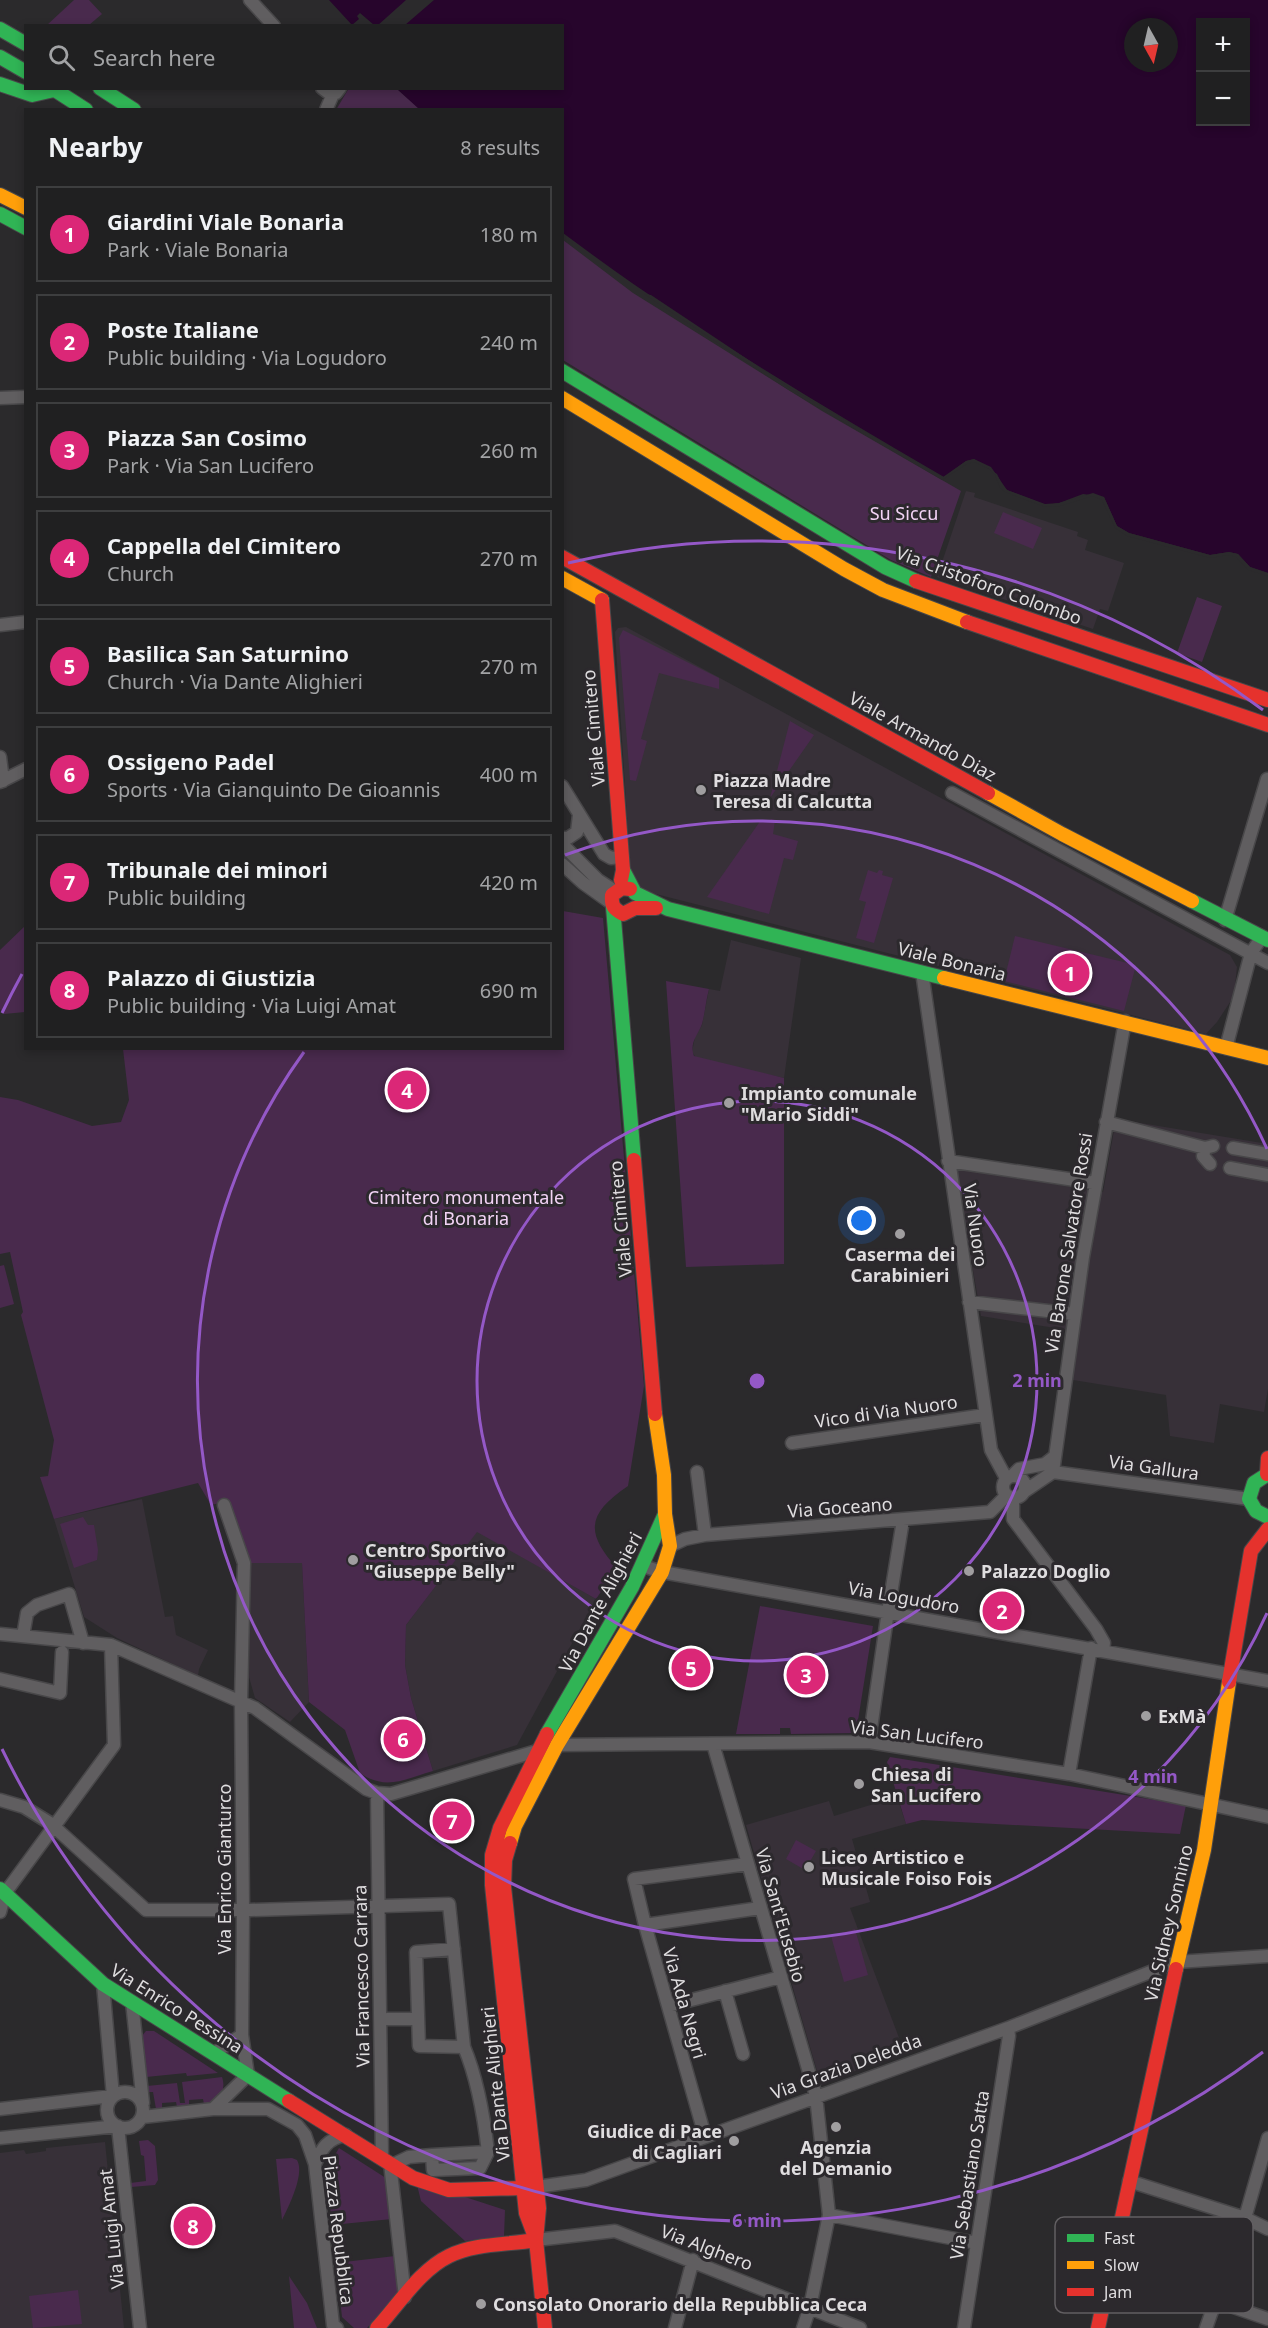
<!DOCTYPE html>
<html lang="en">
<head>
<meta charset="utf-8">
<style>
	:root { --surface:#202021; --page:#28282a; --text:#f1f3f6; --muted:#a2a3a5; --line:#3d3e3f; --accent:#db2777 }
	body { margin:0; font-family:"Noto Sans",sans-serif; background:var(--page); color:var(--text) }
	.controls { position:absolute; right:18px; top:18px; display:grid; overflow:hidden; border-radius:0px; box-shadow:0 3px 9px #0003 }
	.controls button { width:54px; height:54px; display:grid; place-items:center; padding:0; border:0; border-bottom:2px solid var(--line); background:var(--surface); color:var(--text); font:30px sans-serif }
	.compass { position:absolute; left:1124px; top:18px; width:54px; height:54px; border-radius:50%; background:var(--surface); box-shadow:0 3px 9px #0003; rotate:172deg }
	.you { position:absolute; left:862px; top:1221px; width:21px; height:21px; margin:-15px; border:4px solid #fff; border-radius:50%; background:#1a73e8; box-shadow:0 0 0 9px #1a73e833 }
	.badge { display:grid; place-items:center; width:39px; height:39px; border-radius:50%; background:var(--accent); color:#fff; font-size:20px; font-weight:700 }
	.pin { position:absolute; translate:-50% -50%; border:3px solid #fff; box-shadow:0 2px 6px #0006 }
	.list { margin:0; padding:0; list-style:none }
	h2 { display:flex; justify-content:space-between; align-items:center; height:78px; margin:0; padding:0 24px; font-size:26px }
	h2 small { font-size:20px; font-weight:400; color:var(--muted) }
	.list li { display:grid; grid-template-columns:39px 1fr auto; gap:18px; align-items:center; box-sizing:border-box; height:96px; margin:0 12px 12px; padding:0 12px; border:2px solid var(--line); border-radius:0px }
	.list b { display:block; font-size:22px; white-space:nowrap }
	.list p { margin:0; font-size:20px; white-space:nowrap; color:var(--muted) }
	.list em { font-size:20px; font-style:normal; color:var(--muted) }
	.icon { flex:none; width:33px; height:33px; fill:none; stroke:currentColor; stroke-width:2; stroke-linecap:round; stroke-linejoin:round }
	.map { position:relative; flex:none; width:1268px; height:2328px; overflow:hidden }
	.search { position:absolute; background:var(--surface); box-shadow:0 3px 9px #0003; left:24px; top:24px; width:540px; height:66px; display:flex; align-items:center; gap:15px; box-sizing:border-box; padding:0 21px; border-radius:0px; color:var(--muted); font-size:22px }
	.panel { position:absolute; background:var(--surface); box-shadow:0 3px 9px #0003; left:24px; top:108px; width:540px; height:942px; border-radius:0px }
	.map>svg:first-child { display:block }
	.built { fill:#373038 }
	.green { fill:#492a4d }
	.water { fill:#27052c; fill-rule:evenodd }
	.pier { fill:#2b2a2c }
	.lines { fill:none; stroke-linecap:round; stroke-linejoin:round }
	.street-casing { stroke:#484749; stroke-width:15 }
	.fast-casing { stroke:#484749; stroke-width:16 }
	.slow-casing { stroke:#484749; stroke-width:16 }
	.jam-casing { stroke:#484749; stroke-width:16 }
	.street { stroke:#605e60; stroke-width:12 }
	.fast { stroke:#30b455; stroke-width:14 }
	.slow { stroke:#ff9f0a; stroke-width:14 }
	.jam { stroke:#e5322d; stroke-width:14 }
	.ring { fill:none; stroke:#9458c7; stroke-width:3 }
	.poi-dot { fill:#a09ea0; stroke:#2c292d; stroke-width:2 }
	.labels { text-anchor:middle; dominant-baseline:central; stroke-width:6; stroke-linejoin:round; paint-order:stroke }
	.park-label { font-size:18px; fill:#f2d3f5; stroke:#2c292d }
	.street-label { font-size:18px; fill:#dfdddf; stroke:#2c292d }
	.poi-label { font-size:18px; font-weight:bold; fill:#dfdddf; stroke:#2c292d; text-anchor:start }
	.key { fill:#2c292d; stroke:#625f62; stroke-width:1.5 }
	.key-label { font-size:16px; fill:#dfdddf }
	.centre { fill:#9458c7; stroke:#2c292d; stroke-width:3 }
	.ring-label { font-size:18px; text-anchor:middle; font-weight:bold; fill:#9458c7; stroke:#2c292d; stroke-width:6; stroke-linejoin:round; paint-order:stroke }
</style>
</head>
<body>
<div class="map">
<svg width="1268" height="2328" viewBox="0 0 1268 2328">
	<rect width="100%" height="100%" fill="#2b2a2c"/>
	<path class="built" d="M966,491L975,493L974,497L1078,532L1077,536L1088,540L1085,550L1124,563L1108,611L1100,609L1093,629L937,577Z
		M626,627L1230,955L1237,967L1234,996L1217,1022L1206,1034L644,891L631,878L615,632L618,628Z
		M731,940L801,958L784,1078L697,1059L692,1052L695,1037L702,1025L709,989L720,991Z
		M1116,1119L1268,1144V1389L1264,1412L1220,1404L1214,1443L1170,1436L1166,1395L1067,1379L1074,1331L981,1316L955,1168L1103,1192Z
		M142,1499L165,1617L173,1616L176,1635L208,1650L199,1669L198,1676L117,1638L84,1617L54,1519Z
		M477,1531L596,1599L517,1745L433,1771L411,1698L405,1665L406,1625Z
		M302,1562L309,1702L290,1722L255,1698L249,1677L251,1563Z
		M897,1797L906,1824L852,1839L870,1902L850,1908L904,2051L821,2085L746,1825L829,1801L834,1816Z
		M105,2142L124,2328H0V2153L24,2150L26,2154L46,2151V2148Z"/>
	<path class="green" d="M74,0H89L102,14L89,25H47Z
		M349,88L397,89L420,109L336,110Z
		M563,240L633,293L822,411L961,491L931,577L891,560L563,360Z
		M1003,512L1042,528L1033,549L994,533Z
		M1197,597L1222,606L1202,662L1177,653Z
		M623,630L719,678V689L659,673L641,739L647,741L636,781L630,780L619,638Z
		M790,721L814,735L770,798Z
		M771,819L775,820L773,834L798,841L793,860L784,858L769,914L707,897L761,820L769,822Z
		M868,870L877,873L879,870L883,871L882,875L893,878L874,943L856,938L866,902L859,900Z
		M563,911L603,918L644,1386L628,1486C588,1513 584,1532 617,1568L596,1599L477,1532L406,1625L405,1665L411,1698L433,1771C405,1779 386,1791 360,1773L345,1730L309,1702L302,1563H251L229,1501L211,1505L198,1483L54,1519L40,1477L48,1476L54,1440L21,1315L23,1312L10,1252L0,1254V1097L18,1100L92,1126L121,1122L129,1100L123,1049L562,1048Z
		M25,926V1012L4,1014L0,1009V950Z
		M1015,936L1136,965L1124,1011L1004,981Z
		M666,981L709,989C706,1000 705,1013 702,1024C698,1035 689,1043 694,1056L784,1078V1264L686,1267Z
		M4,1265L14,1304L0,1308V1266Z
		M83,1517L88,1525H94L98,1550L97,1560L74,1568L60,1524Z
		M760,1606L873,1626L856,1733L791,1734L790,1728H780V1734H736Z
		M890,1757L1186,1805L1180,1834L922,1820L906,1824L887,1762Z
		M796,1840L816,1851L805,1870L786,1859Z
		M855,1929L868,1975L844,1982L831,1936Z
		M146,2031H154L218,2073L187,2076L186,2073L146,2077L141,2037Z
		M222,2077C227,2091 218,2103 204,2104L203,2099L189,2100V2106L177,2107L176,2102L162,2103V2109H156L153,2092H148L147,2086L177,2083L180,2103H185L182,2082Z
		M148,2140L155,2146L158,2180L155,2185L131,2187L130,2183L146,2181L144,2156L141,2155L139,2141Z
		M339,2148L389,2180L392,2219L332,2225L326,2170Z
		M292,2158L297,2160C305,2174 289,2206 282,2220L276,2159Z
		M416,2181L505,2210L504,2236L465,2241L421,2201Z
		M395,2256L400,2291L367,2328H354L342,2317L336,2263Z
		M289,2276L307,2303L317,2328H294Z
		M78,2290L82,2324L33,2328L29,2296Z"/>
	<path class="water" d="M329,0H406L377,26L374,25L360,13L357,16L359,19L352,25Z
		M434,0H1268V573L1250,567L1238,554L1229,552L1210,555L1129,533L1117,526L1104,497L1083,494L1059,503L1046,505L1007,490L1003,486L997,474L974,459L966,461L944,477C813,401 684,324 563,233L562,110L419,109L397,89L562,88V26L405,25ZM1200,22H1246V122H1200ZM1133,27H1169V63H1133Z"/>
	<path class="pier" d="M644,294L651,295L792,389L943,477L966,461L974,459L991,467L1007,490L1045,504L1059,503L1093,493L1104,497L1117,526L1129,533L1210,555L1229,552L1238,554L1250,567L1268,573V576L1248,570L1236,557L1229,555L1210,558L1127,536L1115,528L1102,500L1093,496L1060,506L1045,507L1005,492L1000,488L995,475L989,469L974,462L967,464L942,480L787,389Z"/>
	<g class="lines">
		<defs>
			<path id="street" d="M250,0L274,26
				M322,88L330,94L336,93L340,88
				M326,110L333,94
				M0,398L26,397
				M0,625L26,622
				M0,757L3,781
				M0,782L26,769
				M562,786L604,854L611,858L622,857
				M952,793L1268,963
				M562,838H568L577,832L579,815
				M562,844L598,880L615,891
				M562,864L583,883L611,903
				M1225,920L1267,779
				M922,972L991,1450L1006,1478
				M1226,1048L1251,953L1262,937
				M1106,1122L1205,1148L1213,1146
				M1205,1148L1203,1156L1210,1164
				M1233,1148L1268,1154
				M948,1161L1095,1183
				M1230,1168L1268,1175
				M969,1302L1074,1314
				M792,1443L985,1415
				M697,1472L705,1535
				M1053,1472L1083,1257L1125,1021
				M1053,1472L1249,1499
				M1003 1487a11 11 0 1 1 22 0a11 11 0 1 1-22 0Z
				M1012,1476L1019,1469L1045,1464L1054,1457
				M1025,1491L1053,1472
				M1013,1498V1519L1096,1629L1104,1643L1103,1650
				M670,1546L685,1539L705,1535L990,1512L1006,1496
				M643,1566L662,1572L1268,1681
				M889,1606L903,1520
				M0,1634L111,1645L255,1708L366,1789L377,1793L391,1794L557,1745L869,1742L1069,1774L1268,1817
				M23,1636L27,1613L37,1605L69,1594L83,1643
				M0,1679L60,1693L62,1652
				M869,1742L887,1618
				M713,1744L816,2096L829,2215L810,2307L803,2328
				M1069,1774L1091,1648
				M377,1793L382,2158
				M0,1800L24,1807L50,1823L146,1910H251L449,1904L464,2047C478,2080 484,2117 488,2152
				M0,1912L5,1893L114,1745L111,1645
				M645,1925L760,1908
				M454,1949L416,1952L419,2046L464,2047
				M103,1984L113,2096
				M725,1991L743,2054
				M132,2002L143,2103
				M668,2006L781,1977
				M387,2019H418
				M214,2053L242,2035
				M107 2110a18 18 0 1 1 36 0a18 18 0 1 1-36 0Z
				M0,2109L112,2096
				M213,2109L248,2075L242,2035L243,1910L241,1702L244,1563L224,1505
				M143,2117L213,2109H268L297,2125L305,2135L315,2164L333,2325L337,2328
				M118,2127L140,2328
				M705,2136L645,1925L634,1879L748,1864
				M0,2138L118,2126
				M488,2152L480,2168L433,2170L432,2155Z
				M390,2163L405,2297
				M315,2164C322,2148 327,2139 346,2135
				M392,2165L409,2157L432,2155
				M1129,2181L1245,2218L1268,2229
				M529,2188L586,2180L1008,2028L1168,1965L1177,1962L1268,1956
				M829,2215L977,2243
				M536,2240L615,2231L860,2328
				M1216,2301L1268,2319
				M675,2328L693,2260
				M964,2328L1009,2036L1008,2028
				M1206,2328L1245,2218L1268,2138"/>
			<path id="fast" d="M0,29L26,44
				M0,57L26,72
				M0,84L32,95L54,90
				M52,88L86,110
				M100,88L134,110
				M0,214L26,228
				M562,371L885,567L916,581
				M623,870L635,893L668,909L944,978
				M1192,901L1268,940
				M613,907L634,1160
				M1268,1474L1254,1483L1249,1499L1256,1511L1268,1517
				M547,1734L632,1587L665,1514
				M0,1889L103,1984L289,2101"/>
			<path id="slow" d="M0,195L26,208
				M562,398L844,569L883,590L967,622
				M562,578L602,600
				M988,793L1062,834L1192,901
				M944,978L1268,1058
				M510,1843L515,1826L557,1745L662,1572L670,1546L665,1514L664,1475L655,1414
				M1176,1969L1204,1850L1229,1682"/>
			<path id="jam" d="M562,557L988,793
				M916,581L1268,700
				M602,600L623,870L621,880
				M967,622L1268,725
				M630,889L622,888L612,895C611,906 614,909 623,914L635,908H656
				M634,1160L655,1414
				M1267,1474L1268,1458
				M1229,1682L1251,1551L1268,1529
				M510,1843L505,1860L504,1887L539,2208L536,2240L545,2328
				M289,2101L413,2178L449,2190L523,2188
				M535,2237L526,2213L492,1885V1855L500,1828L547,1734
				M377,2328C399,2304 420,2270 449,2256C475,2243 508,2245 536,2240
				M1098,2328L1176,1969"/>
		</defs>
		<use href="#street" class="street-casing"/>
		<use href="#fast" class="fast-casing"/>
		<use href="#slow" class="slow-casing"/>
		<use href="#jam" class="jam-casing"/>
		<use href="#street" class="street"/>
		<use href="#fast" class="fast"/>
		<use href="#slow" class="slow"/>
		<use href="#jam" class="jam"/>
	</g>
	<g class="ring">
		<circle cx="757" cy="1381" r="280"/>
		<path d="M1267 1613A560 560 0 1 1 304 1052M565 855A560 560 0 0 1 1267 1149"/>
		<path d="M1263 2052A840 840 0 0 1 2 1749M2 1013A840 840 0 0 1 22 974M568 563A840 840 0 0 1 1263 710"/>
	</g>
	<g class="poi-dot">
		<circle cx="701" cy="790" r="6"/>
		<circle cx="729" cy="1103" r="6"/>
		<circle cx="900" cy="1234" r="6"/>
		<circle cx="353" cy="1560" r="6"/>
		<circle cx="969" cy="1571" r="6"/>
		<circle cx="1146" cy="1716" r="6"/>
		<circle cx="859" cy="1784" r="6"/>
		<circle cx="809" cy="1867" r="6"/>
		<circle cx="836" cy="2127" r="6"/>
		<circle cx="734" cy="2141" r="6"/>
		<circle cx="481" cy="2304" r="6"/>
	</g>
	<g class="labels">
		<g class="park-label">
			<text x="904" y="513">Su Siccu</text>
			<text x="466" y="1197">Cimitero monumentale<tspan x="466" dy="21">di Bonaria</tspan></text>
		</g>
		<g class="street-label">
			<text transform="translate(989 585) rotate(20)">Via Cristoforo Colombo</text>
			<text transform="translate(593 728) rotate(-95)">Viale Cimitero</text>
			<text transform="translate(923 736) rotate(29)">Viale Armando Diaz</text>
			<text transform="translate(952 961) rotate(14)">Viale Bonaria</text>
			<text transform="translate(620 1219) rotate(-95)">Viale Cimitero</text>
			<text transform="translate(976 1225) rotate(82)">Via Nuoro</text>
			<text transform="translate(1068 1243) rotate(-81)">Via Barone Salvatore Rossi</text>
			<text transform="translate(886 1411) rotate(-8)">Vico di Via Nuoro</text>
			<text transform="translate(1154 1467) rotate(8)">Via Gallura</text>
			<text transform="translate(840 1507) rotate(-4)">Via Goceano</text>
			<text transform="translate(904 1597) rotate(10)">Via Logudoro</text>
			<text transform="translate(600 1602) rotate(-62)">Via Dante Alighieri</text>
			<text transform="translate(917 1734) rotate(7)">Via San Lucifero</text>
			<text transform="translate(224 1869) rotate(-90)">Via Enrico Gianturco</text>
			<text transform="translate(781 1915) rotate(74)">Via Sant'Eusebio</text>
			<text transform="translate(1168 1923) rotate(-77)">Via Sidney Sonnino</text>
			<text transform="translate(361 1976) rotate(-91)">Via Francesco Carrara</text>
			<text transform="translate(685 2003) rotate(74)">Via Ada Negri</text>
			<text transform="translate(177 2008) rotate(32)">Via Enrico Pessina</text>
			<text transform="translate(846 2066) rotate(-20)">Via Grazia Deledda</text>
			<text transform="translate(495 2084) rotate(-96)">Via Dante Alighieri</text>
			<text transform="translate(969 2175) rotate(-81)">Via Sebastiano Satta</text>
			<text transform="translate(111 2229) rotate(-96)">Via Luigi Amat</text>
			<text transform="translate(339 2230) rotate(83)">Piazza Repubblica</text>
			<text transform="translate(707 2247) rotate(21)">Via Alghero</text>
		</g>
		<g class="poi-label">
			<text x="713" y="780">Piazza Madre<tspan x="713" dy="21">Teresa di Calcutta</tspan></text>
			<text x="741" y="1093">Impianto comunale<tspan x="741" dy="21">"Mario Siddi"</tspan></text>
			<text x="900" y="1254" text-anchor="middle">Caserma dei<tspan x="900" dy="21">Carabinieri</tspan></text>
			<text x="365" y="1550">Centro Sportivo<tspan x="365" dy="21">"Giuseppe Belly"</tspan></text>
			<text x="981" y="1571">Palazzo Doglio</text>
			<text x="1158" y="1716">ExMà</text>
			<text x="871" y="1774">Chiesa di<tspan x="871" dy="21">San Lucifero</tspan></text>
			<text x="821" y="1857">Liceo Artistico e<tspan x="821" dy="21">Musicale Foiso Fois</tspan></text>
			<text x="722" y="2131" text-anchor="end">Giudice di Pace<tspan x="722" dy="21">di Cagliari</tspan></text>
			<text x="836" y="2147" text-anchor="middle">Agenzia<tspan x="836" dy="21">del Demanio</tspan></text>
			<text x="493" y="2304">Consolato Onorario della Repubblica Ceca</text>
		</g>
	</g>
	<rect x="1055" y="2217" width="198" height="96" rx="9" class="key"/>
	<rect x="1067" y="2234" width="27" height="8" fill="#30b455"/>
	<rect x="1067" y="2261" width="27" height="8" fill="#ff9f0a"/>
	<rect x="1067" y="2288" width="27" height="8" fill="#e5322d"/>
	<g class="key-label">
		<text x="1104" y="2244">Fast</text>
		<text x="1104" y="2271">Slow</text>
		<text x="1104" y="2298">Jam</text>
	</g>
	<circle cx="757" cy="1381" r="9" class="centre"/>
	<g class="ring-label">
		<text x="1037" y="1387">2 min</text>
		<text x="1153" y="1783">4 min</text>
		<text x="757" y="2227">6 min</text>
	</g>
</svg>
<div class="controls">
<button>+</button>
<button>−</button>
</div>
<svg class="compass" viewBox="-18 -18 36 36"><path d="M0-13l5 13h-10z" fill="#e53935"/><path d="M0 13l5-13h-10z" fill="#a2a3a5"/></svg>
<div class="you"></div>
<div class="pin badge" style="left:1070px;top:973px">1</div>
<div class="pin badge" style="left:1002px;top:1611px">2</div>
<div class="pin badge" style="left:806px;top:1675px">3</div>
<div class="pin badge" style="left:407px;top:1090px">4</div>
<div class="pin badge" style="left:691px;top:1668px">5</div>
<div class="pin badge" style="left:403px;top:1739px">6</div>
<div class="pin badge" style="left:452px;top:1821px">7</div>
<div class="pin badge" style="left:193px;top:2226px">8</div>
<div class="search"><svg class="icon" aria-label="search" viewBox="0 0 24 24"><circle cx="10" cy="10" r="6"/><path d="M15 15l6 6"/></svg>Search here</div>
<section class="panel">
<h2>Nearby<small>8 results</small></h2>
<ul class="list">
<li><span class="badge">1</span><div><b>Giardini Viale Bonaria</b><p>Park · Viale Bonaria</p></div><em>180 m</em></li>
<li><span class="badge">2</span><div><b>Poste Italiane</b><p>Public building · Via Logudoro</p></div><em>240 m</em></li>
<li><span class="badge">3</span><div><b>Piazza San Cosimo</b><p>Park · Via San Lucifero</p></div><em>260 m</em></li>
<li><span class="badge">4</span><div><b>Cappella del Cimitero</b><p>Church</p></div><em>270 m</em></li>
<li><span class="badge">5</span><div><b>Basilica San Saturnino</b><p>Church · Via Dante Alighieri</p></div><em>270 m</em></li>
<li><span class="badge">6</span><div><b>Ossigeno Padel</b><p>Sports · Via Gianquinto De Gioannis</p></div><em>400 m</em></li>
<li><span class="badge">7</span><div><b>Tribunale dei minori</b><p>Public building</p></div><em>420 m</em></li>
<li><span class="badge">8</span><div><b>Palazzo di Giustizia</b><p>Public building · Via Luigi Amat</p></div><em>690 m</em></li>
</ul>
</section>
</div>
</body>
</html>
